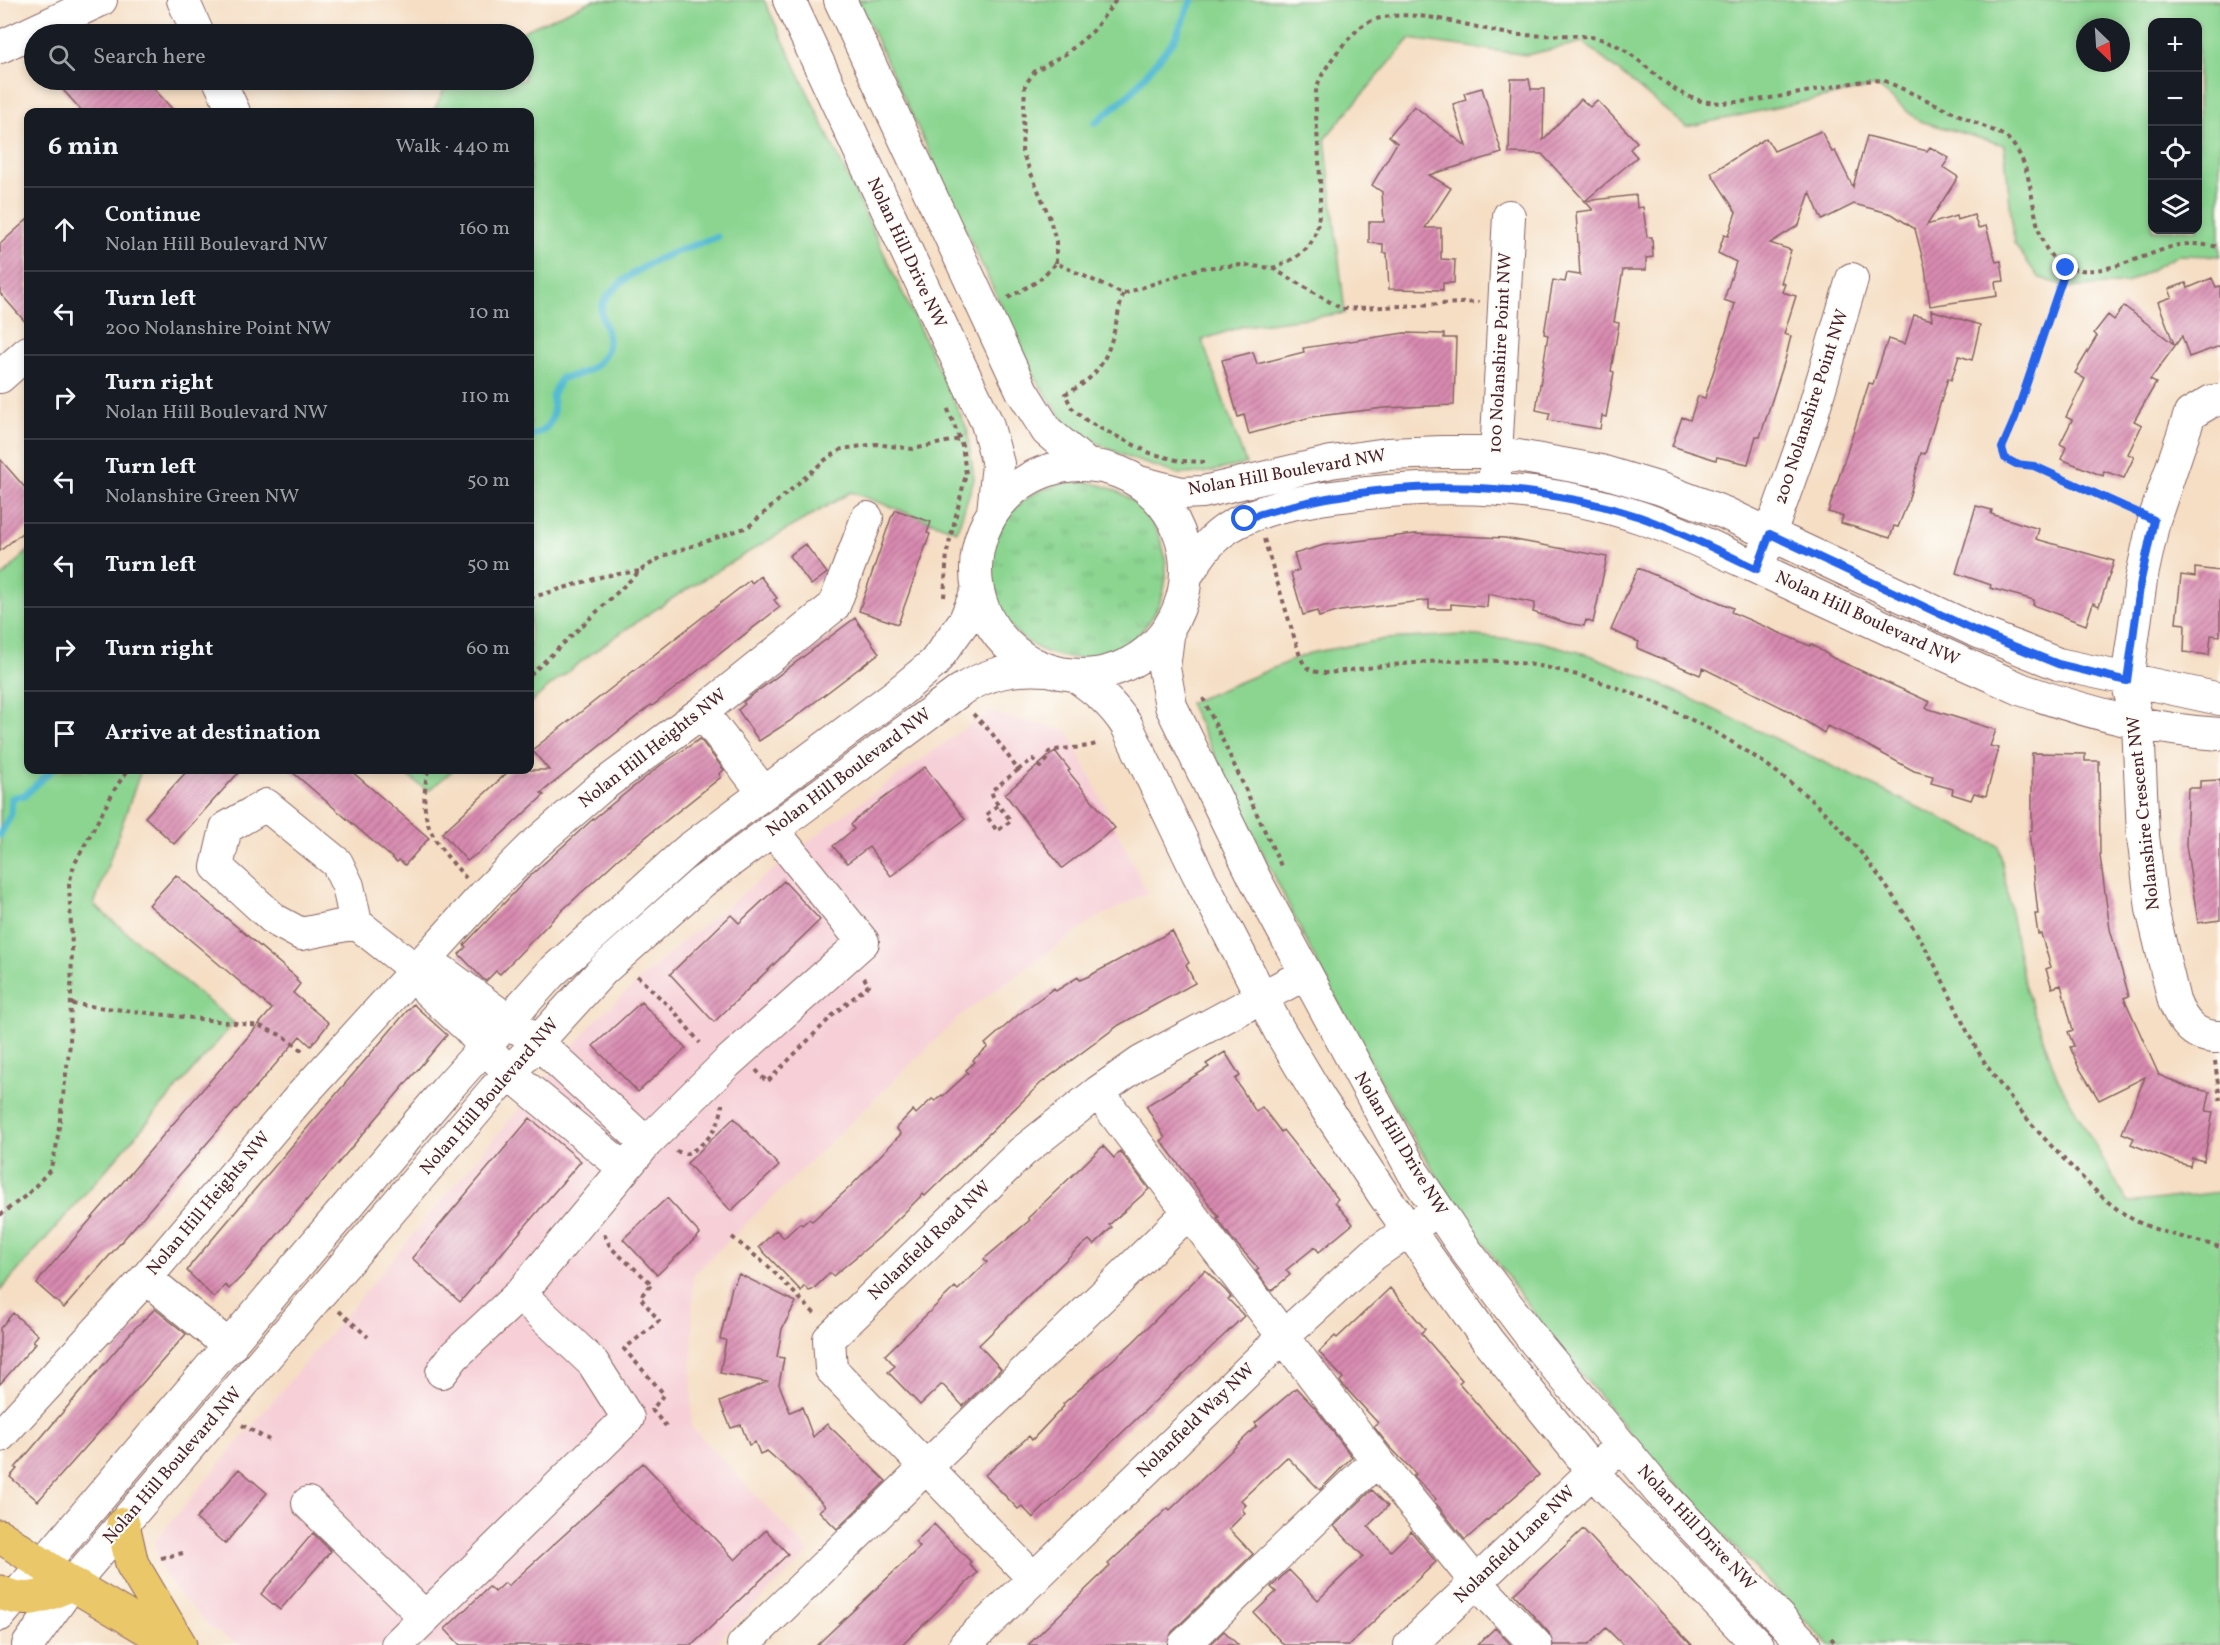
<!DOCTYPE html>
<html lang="en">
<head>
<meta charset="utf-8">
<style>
	:root { --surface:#171b24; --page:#242831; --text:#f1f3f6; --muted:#9ea1a6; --line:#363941 }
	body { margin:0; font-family:Vollkorn,serif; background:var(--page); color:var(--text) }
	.controls { position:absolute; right:18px; top:18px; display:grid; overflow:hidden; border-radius:12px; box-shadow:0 3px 9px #0003 }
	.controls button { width:54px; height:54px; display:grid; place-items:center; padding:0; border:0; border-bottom:2px solid var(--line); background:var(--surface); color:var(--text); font:30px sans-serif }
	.compass { position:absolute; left:2076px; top:18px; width:54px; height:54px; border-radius:50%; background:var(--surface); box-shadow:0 3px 9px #0003; rotate:155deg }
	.stop { position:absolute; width:18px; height:18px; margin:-14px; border:4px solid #2563eb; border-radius:50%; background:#fff }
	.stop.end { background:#2563eb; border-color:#fff; box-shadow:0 2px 6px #0008 }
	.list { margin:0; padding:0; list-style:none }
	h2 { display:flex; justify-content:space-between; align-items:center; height:78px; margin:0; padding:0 24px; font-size:26px }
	h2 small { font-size:20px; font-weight:400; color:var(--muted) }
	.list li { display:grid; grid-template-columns:39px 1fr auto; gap:18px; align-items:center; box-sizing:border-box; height:84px; padding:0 24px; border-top:2px solid var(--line) }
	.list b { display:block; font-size:22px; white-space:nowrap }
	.list p { margin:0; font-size:20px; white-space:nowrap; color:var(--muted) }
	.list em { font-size:20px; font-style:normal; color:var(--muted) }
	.icon { flex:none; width:33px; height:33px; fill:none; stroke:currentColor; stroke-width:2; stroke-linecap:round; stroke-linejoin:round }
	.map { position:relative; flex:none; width:2220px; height:1645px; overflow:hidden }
	.search { position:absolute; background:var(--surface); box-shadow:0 3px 9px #0003; left:24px; top:24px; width:510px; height:66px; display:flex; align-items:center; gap:15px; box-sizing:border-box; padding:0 21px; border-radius:33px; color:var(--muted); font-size:22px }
	.panel { position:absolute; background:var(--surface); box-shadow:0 3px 9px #0003; left:24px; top:108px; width:510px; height:666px; border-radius:12px }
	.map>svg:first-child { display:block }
	.built { fill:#f6cfd7 }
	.grass { fill:url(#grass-tufts); stroke:#6a7a5e; stroke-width:1.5 }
	.park { fill:#8bd591; stroke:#6a7a5e; stroke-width:1.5; fill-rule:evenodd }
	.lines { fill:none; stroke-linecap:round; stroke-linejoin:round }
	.stream { stroke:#55bbd3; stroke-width:7 }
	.building { fill:url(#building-hatch) }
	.minor-casing { stroke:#866261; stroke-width:34 }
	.major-casing { stroke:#866261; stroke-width:35 }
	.path { stroke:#866261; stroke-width:4; stroke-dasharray:4.5 4.5; stroke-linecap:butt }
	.minor { stroke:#fff; stroke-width:32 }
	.major { stroke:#eac769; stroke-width:33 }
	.route { stroke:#2563eb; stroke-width:8 }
	.labels { text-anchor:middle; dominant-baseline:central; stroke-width:4.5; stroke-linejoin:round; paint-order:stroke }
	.street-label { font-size:18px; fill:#4a1f2b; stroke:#fdfcf7 }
</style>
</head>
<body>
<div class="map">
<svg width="2220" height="1645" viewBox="0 0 2220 1645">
	<defs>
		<pattern id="grass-tufts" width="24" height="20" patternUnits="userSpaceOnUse" patternTransform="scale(1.5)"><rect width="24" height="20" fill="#8bd591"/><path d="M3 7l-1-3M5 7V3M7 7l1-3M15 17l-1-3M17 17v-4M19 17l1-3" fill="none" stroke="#79b67d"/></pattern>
		<pattern id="building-hatch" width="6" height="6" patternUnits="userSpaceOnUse" patternTransform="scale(1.5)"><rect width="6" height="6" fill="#d88ab0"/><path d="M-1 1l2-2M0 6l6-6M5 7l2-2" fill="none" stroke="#b1708f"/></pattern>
	</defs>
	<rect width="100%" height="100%" fill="#fdfcf7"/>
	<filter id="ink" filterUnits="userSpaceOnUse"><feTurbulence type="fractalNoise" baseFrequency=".0167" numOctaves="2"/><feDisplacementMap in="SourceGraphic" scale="12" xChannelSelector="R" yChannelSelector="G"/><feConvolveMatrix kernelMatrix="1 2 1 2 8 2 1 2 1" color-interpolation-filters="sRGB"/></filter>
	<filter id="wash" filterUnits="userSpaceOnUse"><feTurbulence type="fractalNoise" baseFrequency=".008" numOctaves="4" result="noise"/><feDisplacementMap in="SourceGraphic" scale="24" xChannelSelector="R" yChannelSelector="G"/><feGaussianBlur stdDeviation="1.35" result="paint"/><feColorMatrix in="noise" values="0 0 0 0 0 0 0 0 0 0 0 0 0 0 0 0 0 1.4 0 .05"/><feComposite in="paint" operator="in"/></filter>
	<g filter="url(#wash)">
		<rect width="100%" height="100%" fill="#f5dec4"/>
		<path class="built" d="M988,712L1068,731L1147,893L1095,919L962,1014L693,1275L691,1427L809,1552L713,1645H240L209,1626L175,1589L160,1566L155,1541L505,1126L595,1021L681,943L830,825Z"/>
		<path class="grass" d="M990 570a88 88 0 1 1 176 0a88 88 0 1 1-176 0Z"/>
		<path class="park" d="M593,0H764L967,429L974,479L957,531L851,492C741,557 626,619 530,703V112H433L444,90L454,80H524V34H517Z
			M858,0H2220V256L2178,255L2127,283L2071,288L2038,277L2014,243L2004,145L1919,121L1877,86L1686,127L1583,42L1527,55L1410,39L1325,138L1345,313L1243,326L1202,340L1246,464L1203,473L1178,474L1129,458L1070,430L1035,378ZM2152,22H2198V230H2152ZM2085,27H2121V63H2085Z
			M28,551V770H141L94,905L234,1023L0,1291V579Z
			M1463,635L1537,641L1590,655L1669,688L1999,846L2024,984L2058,1080L2128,1203L2220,1192V1645H1828L1644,1451L1551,1337L1448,1194L1393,1104L1319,967L1189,703L1310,653L1386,639Z
			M400,770H453L428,791Z"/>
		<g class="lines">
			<path class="stream" d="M1095,123L1130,94L1174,40L1192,0
				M530,436C550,431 557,416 552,396L561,378C581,376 606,366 608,342C609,322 590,313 612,291C641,262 679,250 717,237
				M0,835L11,814L12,798L25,795L52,770"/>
		</g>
		<g id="blocks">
			<path class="building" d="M1511,79H1529L1531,89H1544L1543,140L1581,99L1590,107L1597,100L1637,142L1630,149L1637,157L1585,201L1636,195L1637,208L1643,207L1647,237H1652L1653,257L1646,258V270H1623L1614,322L1619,323L1611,371L1614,372L1606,417L1602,416L1600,429L1548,420L1550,413L1536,410L1548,335L1544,334L1553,280L1565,282L1567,273L1580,275L1576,212L1593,210L1542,154L1509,153Z
				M54,80H146L175,112H83Z
				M1482,88L1502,153L1429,175L1451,188L1425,228H1441V259L1455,260L1454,283H1443V290L1389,289L1387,253H1383V244L1369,243V222H1384L1382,192L1372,185L1397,143L1389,136L1414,106L1466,146L1453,104L1466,100L1464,93Z
				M1821,131L1832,152L1835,151L1853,187L1867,136L1927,151L1930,147L1949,158L1943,167L1958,177L1927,225L1956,216L1957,220L1974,215L1978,228L1986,226L1996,262L2001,261L2004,281L1995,282L1997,296L1930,306L1925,268L1915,229L1892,214L1854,204L1822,220L1810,192L1799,225L1770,243L1791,250L1781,283L1785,284L1782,292L1796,296L1784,334L1791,336L1785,360L1760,437L1756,436L1748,464L1717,457L1716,460L1672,446L1682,417L1690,420L1698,396L1705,398L1735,304L1724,300L1736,262L1718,253L1724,235L1728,236L1736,212L1711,173L1766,138L1774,151Z
				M28,219V325L0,293V244Z
				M2212,278L2216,287L2220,286V346L2189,357L2182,336L2150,380L2156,383L2134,421L2142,425L2128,454L2134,457L2124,478L2104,471L2103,476L2061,459L2066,447L2060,444L2072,420L2066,417L2085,379L2075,373L2097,336L2094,333L2108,315L2114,320L2124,306L2174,344L2158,302L2172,297L2169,289L2186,283L2188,288Z
				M1931,310L1980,325L1972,360L1959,356L1951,380L1948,378L1925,454L1921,453L1908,502L1898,527L1894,526L1890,538L1841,523L1843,516L1828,512L1869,383L1873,384L1888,339L1905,344L1914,315L1932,320Z
				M1404,333L1444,334V338H1456L1454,405L1384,408L1311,417L1249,434L1244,415L1238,417L1222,360L1253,352L1257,364L1304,352L1303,348Z
				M0,459L28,491V528L0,551Z
				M1976,506L1992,510L1991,514L2039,529L2036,539L2114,561L2099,606L2093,603L2086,625L2033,605L2034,600L1990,588L1991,585L1956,573Z
				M896,510L931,522L927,533L930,534L898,624L859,611L891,518Z
				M1415,534L1505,538L1607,557L1593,623L1586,620L1584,626L1567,623L1533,612L1535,603L1488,594L1487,607L1451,604V609H1429V600L1340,611L1319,617L1317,611L1303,615L1291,573L1299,570L1294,554L1324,545Z
				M805,544L827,573L811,585L789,556Z
				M1638,568L1733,608L1731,612L1810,646L1811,644L1833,658L1930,702L1926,708L1996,730L1990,746L1999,748L1986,796L1974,793L1971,800L1952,794L1953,789L1931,783L1933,776L1914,771L1852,737L1827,726L1824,733L1789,711L1703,668L1700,675L1637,648L1639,642L1611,630Z
				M2195,568L2220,571V636L2211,635L2209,655L2184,652L2185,624L2176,623L2181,575L2195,577Z
				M760,576L777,598L774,600L780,607L652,706L651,705L541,793L544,795L492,843L467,861L442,833L510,770H549L532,750L750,580L752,583Z
				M855,618L879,653L790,721L759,741L738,710L745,704L743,702Z
				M700,739L724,770L719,774L721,777L618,859L556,916L500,974L496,971L486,981L484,980L459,954L466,947L464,945L530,876L592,820L661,765Z
				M1055,751L1070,770L1068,771L1115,828L1062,868L1005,794Z
				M2032,753L2085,754V761H2099L2100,856L2110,929L2129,996L2124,998L2159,1075L2187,1087L2210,1092L2206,1111L2213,1112L2204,1161L2192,1158L2190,1166L2176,1162L2131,1144L2134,1138L2122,1133L2145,1077L2099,1100L2078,1066L2070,1047L2074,1046L2068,1032L2073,1030L2061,985L2052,988L2046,969L2051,967L2041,934H2038L2035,914H2038L2029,831L2032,830Z
				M925,767L965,819L891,876L869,847L847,863L833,846L854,829L851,825L856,819Z
				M188,770H241L174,844L145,817Z
				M290,770H350L429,838L405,865L399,860L397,862Z
				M2220,780V920L2198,923L2186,845L2188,788H2200V781Z
				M176,875L297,978L296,980L300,984L293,993L329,1023L311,1046L300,1036L64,1308L37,1284L42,1276L272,1009L149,905Z
				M784,881L820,920L714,1022L670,974L731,915L739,923Z
				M1172,931L1189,963L1186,965L1195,983L1119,1025L1041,1083L925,1196L923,1194L880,1237L833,1276L830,1273L812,1290L809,1291L804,1286L801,1291L759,1247L776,1230L784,1238L800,1223L802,1225L809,1219L812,1221L850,1187L901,1134L896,1128L913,1110L916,1114L932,1099L935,1101L942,1095L943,1096L968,1073L966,1070L975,1062L973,1060L988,1047L985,1044L1018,1015L1054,988L1056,991L1078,977L1080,980L1089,976Z
				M641,1002L686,1048L638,1092L593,1046Z
				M413,1004L447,1035L243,1275L229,1289L225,1285L214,1298L187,1271L192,1263Z
				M1225,1052L1240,1076L1235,1079L1256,1112L1262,1107L1281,1132L1283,1130L1338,1199L1335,1202L1353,1224L1319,1252L1315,1247L1286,1270L1290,1275L1271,1291L1256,1271L1259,1269L1232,1239L1217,1218L1219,1217L1161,1141L1165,1138L1146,1106L1209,1067L1206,1064Z
				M530,1118L581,1161L460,1302L412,1258Z
				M734,1118L779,1166L731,1211L687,1163Z
				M1103,1146L1114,1158L1120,1151L1149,1189L1109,1225L1112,1227L1094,1245L1089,1240L1073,1253L979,1345L1001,1369L963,1406L942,1384L920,1405L888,1372L895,1366L885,1355L955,1287L958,1290L987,1262L984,1259L1030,1220L1028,1218Z
				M667,1198L700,1234L657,1275L623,1239Z
				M1205,1270L1226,1291L1231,1297L1228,1299L1244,1316L1033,1518L1022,1506L1018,1509L985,1475L1029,1436L1032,1440L1064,1406L1063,1404L1133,1342Z
				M739,1274L796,1302L782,1329L777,1357L784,1358L779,1384L790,1412L802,1407L813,1437L827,1424L886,1481L837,1529L819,1511L825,1506L800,1480L767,1451L760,1454L755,1442L749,1445L741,1425L731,1428L720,1402L767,1382L720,1373L726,1340L720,1339L732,1287Z
				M1390,1288L1425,1329L1421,1333L1462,1380L1459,1383L1539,1475L1465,1540L1434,1501L1436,1499L1413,1476L1416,1474L1389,1446L1374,1427L1378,1423L1342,1384L1340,1381L1343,1378L1319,1352L1335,1336L1337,1338Z
				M155,1309L186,1334L38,1501L10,1477L17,1469L15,1468L134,1329Z
				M13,1313L38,1335L33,1341L36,1343L0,1384V1328Z
				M1296,1388L1316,1409L1352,1457L1320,1490L1287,1457L1241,1500L1246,1505L1242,1509L1245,1513L1229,1529L1253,1554L1172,1632L1167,1645H1028L1110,1566L1108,1564L1168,1508L1170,1510L1257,1426L1255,1423Z
				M643,1463L735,1560L766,1530L788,1554L692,1645H460L445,1629L489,1587L495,1592L505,1583L508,1586Z
				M239,1469L267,1493L225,1544L196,1519Z
				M1372,1490L1388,1506L1368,1526L1391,1551L1411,1531L1436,1562L1349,1645H1284L1254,1613L1276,1592L1271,1587L1289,1570L1318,1600L1363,1556L1334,1526Z
				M934,1524L971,1562L969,1564L977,1573L902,1645H817L920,1547L915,1542Z
				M1583,1529L1611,1559L1692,1645H1623L1606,1628L1588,1645H1553L1549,1633L1514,1594Z
				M313,1533L331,1551L280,1610L261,1594Z
				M1495,1628L1511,1645H1477Z
				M1224,1631L1238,1645H1210Z"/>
		</g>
	</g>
	<g filter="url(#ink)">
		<use href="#blocks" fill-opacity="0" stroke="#866261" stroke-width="1.5"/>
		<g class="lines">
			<defs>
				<path id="minor" d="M183,0L198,34
					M789,0L987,423L998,464L993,512
					M840,0L1022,391L1047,431L1087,465
					M0,47L101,0
					M219,80L234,112
					M0,377L28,352
					M2220,400L2212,401L2190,414L2154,520L2141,580L2127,681L2138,724L2143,836L2152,909L2174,1001C2183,1023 2195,1038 2220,1037
					M976 570a105 105 0 1 1 210 0a105 105 0 1 1-210 0Z
					M1495,474L1509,216
					M1139,482L1181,493L1203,492L1331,462L1387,454L1443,452H1496L1601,471L1661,489L1725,513L1976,631L2058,664L2220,699
					M1763,554L1810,422L1852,279
					M1186,576C1194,565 1201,552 1210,543C1242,507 1313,499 1358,494C1452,483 1552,487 1642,518C1691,535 1739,560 1787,582C1866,619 1944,655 2023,690C2087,712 2152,730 2220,734
					M1169,628L1164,668L1171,706L1254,877L1413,1172L1467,1252L1536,1343L1659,1491L1805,1645
					M1074,675C1096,690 1113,704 1127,726L1198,874L1279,1030L1320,1099L1383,1194L1488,1341L1606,1487L1758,1645
					M702,712L764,793
					M356,923L301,934L275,920L217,867L226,828L266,805L337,863L348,886L356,923L417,971L428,991L467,1027L509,1073L624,1168
					M417,971H442L537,1042L646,1143
					M1098,1092L1377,1460L1476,1582L1536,1645
					M146,1278L230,1347
					M442,1372L454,1356L520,1294
					M0,1436L146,1278L300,1097L485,894L532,847L602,786L702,712L834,606L867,518
					M308,1503L424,1616
					M1034,1579L831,1369L829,1339L1022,1152L1098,1092L1141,1062L1305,974
					M0,1615L446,1090L551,973L689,849L898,693L934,663L965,620L977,591
					M28,1645L72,1584L123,1524L494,1090L603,970L702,882L961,690C990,672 1014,668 1047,670
					M397,1645L628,1418L593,1363L520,1294L646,1143L727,1063L863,942L772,829
					M743,1645L1189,1212
					M965,1645L1284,1336L1374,1254L1426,1218
					M1184,1645L1377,1460
					M1410,1645L1607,1458"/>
				<path id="major" d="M123,1524L132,1564L180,1645
					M0,1536L72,1584L174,1645
					M0,1592C28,1606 45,1595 72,1584"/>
			</defs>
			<use href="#minor" class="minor-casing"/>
			<use href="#major" class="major-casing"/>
			<path class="path" d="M1056,263V241L1049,216L1022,152L1025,85L1035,71L1067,53L1093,31L1116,0
				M1272,268C1284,264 1297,258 1307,248C1332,225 1313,127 1316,92C1318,73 1347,38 1362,26C1401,0 1471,29 1512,34C1543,38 1578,31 1607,41C1643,55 1663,92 1702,101C1737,109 1825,87 1863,81L1883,80L2005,136C2035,162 2029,208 2043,242C2066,297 2136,257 2174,246C2189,242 2205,245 2220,247
				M2066,268L2015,418L2002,448L2005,458L2016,464L2034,466L2132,509
				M1123,294C1111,339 1112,372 1065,394L1072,408L1088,422L1150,453L1180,461L1207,462
				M1008,298L1038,281L1056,263L1123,294L1200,268L1243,265L1272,268L1342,309L1479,302
				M1264,539L1299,653C1305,670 1310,672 1328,673C1397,664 1476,653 1545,667C1638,687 1739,736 1810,799C1857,840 1895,896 1926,949C1948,987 1963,1029 1987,1066C2013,1104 2043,1139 2076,1171C2094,1190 2114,1210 2138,1222C2163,1234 2193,1239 2220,1247
				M944,597L947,552L966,474L962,445L947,407
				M530,598L604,576L640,571
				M530,675L641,570L663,556L748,527L825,460L842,449L876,444L913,449L960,439
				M1203,698L1282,868
				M973,714L991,732L1018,770L991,791C995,803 1003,811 1011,821L997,831L986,815L998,805
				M428,770C417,822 432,840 466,878
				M1018,770L1033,759L1040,767L1047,760L1049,752C1065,746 1081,750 1098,743
				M637,976L674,1011L700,1043
				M72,1004L260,1026L285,1037L305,1053
				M2215,1061L2220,1100
				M756,1070L767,1082L835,1013L869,985L864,978
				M676,1151L685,1154C705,1147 722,1125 722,1104
				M0,1215L28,1194L50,1170L56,1149L70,1044L72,947L69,884L74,865L116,787L128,770
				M604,1234L611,1248L652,1284L640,1297L659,1321L624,1349L664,1394L652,1410L666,1426
				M732,1237L769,1267L817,1316
				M339,1311L368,1337
				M242,1425L269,1440
				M161,1558L187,1552
				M1831,1638L1837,1645"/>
			<use href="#minor" class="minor"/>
			<use href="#major" class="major"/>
		</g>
	</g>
	<g class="lines" filter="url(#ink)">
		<path class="route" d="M1245,519C1370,478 1514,476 1640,517C1680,531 1719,551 1757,569L1770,534L1976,631L2058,664L2127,681L2141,580L2154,520L2034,466L2016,464L2005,458L2002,448L2015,418L2066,268"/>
	</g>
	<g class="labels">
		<g class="street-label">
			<text transform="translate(906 253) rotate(65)">Nolan Hill Drive NW</text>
			<text transform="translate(1501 353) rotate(-87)">100 Nolanshire Point NW</text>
			<text transform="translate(1812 407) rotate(-72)">200 Nolanshire Point NW</text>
			<text transform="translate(1287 473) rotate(-10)">Nolan Hill Boulevard NW</text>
			<text transform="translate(1867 619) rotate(25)">Nolan Hill Boulevard NW</text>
			<text transform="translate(653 749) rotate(-38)">Nolan Hill Heights NW</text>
			<text transform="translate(849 773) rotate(-37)">Nolan Hill Boulevard NW</text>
			<text transform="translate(2144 813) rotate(-96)">Nolanshire Crescent NW</text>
			<text transform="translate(490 1097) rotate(-49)">Nolan Hill Boulevard NW</text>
			<text transform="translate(1400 1144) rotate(59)">Nolan Hill Drive NW</text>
			<text transform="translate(209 1204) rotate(-50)">Nolan Hill Heights NW</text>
			<text transform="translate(930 1241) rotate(-44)">Nolanfield Road NW</text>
			<text transform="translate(1196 1421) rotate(-44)">Nolanfield Way NW</text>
			<text transform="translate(173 1466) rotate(-49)">Nolan Hill Boulevard NW</text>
			<text transform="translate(1696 1528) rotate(47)">Nolan Hill Drive NW</text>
			<text transform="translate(1515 1545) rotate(-44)">Nolanfield Lane NW</text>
		</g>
	</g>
</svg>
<div class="controls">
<button>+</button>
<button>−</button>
<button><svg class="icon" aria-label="locate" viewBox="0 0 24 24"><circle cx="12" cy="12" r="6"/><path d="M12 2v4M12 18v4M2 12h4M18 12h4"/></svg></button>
<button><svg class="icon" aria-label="layers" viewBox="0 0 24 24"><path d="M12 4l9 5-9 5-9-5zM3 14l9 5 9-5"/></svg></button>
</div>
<svg class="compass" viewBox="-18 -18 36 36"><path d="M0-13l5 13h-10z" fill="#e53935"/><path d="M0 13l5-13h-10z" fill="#9ea1a6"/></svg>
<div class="stop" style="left:1245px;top:519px"></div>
<div class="stop end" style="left:2066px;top:268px"></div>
<div class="search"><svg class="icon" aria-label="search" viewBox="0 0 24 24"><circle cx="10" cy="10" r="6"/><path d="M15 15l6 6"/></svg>Search here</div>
<section class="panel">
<h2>6 min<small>Walk · 440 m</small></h2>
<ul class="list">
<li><svg class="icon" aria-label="ahead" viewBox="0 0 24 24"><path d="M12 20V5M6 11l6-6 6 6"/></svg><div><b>Continue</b><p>Nolan Hill Boulevard NW</p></div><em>160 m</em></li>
<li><svg class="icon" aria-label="left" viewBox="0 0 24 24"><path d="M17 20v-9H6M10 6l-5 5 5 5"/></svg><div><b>Turn left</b><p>200 Nolanshire Point NW</p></div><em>10 m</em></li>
<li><svg class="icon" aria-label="right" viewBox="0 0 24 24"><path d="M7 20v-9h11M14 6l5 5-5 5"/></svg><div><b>Turn right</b><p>Nolan Hill Boulevard NW</p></div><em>110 m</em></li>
<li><svg class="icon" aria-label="left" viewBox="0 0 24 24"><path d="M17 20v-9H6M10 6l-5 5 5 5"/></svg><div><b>Turn left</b><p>Nolanshire Green NW</p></div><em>50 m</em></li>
<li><svg class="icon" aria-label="left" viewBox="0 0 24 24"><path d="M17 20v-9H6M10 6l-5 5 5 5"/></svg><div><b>Turn left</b></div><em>50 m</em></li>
<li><svg class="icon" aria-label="right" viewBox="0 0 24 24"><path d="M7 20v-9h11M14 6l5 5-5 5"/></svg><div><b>Turn right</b></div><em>60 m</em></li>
<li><svg class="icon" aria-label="arrive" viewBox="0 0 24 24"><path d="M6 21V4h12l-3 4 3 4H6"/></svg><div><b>Arrive at destination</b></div></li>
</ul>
</section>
</div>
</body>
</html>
